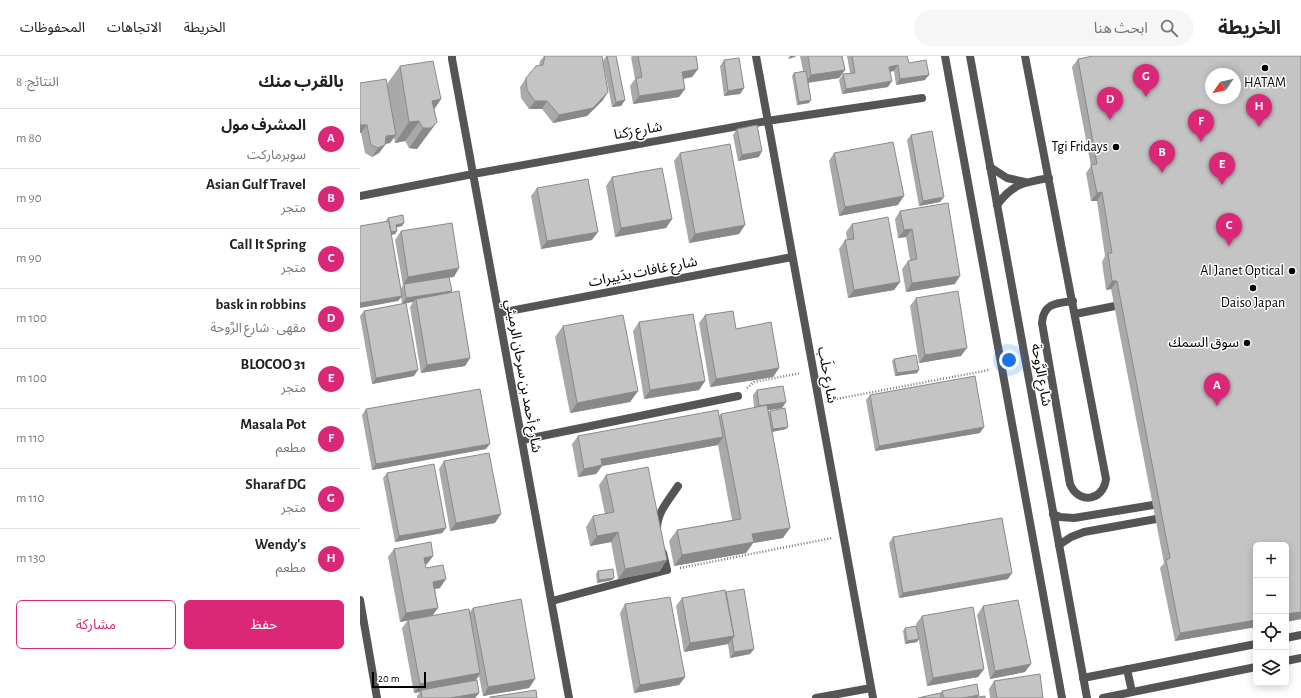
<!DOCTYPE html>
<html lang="ar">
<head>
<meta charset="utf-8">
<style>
	:root { --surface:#fff; --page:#f6f6f6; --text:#202124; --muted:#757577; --line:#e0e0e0; --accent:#db2777 }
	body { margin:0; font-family:"Alegreya Sans","Noto Sans Arabic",sans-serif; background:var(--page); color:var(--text); direction:rtl }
	.controls { position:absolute; right:12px; bottom:12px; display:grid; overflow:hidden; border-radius:6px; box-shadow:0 2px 10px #0003 }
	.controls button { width:36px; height:36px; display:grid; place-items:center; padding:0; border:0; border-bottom:1px solid var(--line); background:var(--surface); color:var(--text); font:20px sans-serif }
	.compass { position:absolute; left:845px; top:12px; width:36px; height:36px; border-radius:50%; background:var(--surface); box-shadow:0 2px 10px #0003; rotate:236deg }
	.scale { position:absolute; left:12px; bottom:10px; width:54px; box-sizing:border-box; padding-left:4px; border:2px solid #000; border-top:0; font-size:11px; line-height:14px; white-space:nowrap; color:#000; -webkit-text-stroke:3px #fff; paint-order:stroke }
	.you { position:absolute; left:649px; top:304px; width:14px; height:14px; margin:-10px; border:3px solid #fff; border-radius:50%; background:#1a73e8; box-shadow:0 0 0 6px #1a73e833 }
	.badge { display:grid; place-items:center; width:26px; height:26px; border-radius:50%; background:var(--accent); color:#fff; font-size:13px; font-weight:700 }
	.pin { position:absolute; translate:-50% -33px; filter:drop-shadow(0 1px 2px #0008) }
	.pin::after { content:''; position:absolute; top:21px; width:14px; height:12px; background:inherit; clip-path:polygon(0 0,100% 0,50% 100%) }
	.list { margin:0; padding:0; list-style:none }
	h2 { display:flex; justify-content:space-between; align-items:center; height:52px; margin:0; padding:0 16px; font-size:17px }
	h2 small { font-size:13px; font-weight:400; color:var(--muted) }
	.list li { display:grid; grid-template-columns:26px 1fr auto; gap:12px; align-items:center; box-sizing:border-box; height:60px; padding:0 16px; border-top:1px solid var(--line) }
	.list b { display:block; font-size:15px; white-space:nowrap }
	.list p { margin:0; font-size:13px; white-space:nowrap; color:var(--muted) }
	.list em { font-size:13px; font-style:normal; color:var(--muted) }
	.actions { display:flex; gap:8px; padding:12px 16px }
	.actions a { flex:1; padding:9px 0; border:1px solid var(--accent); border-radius:6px; text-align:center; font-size:14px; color:var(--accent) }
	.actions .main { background:var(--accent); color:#fff }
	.icon { flex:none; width:22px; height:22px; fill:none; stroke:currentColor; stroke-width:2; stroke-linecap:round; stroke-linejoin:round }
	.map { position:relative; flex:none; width:941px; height:642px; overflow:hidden; direction:ltr }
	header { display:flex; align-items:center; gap:24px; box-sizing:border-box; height:56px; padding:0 20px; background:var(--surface); border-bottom:1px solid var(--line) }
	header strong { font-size:19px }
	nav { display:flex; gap:22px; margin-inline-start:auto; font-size:14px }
	.search { width:280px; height:36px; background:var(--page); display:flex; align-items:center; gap:10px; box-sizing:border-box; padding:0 14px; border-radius:22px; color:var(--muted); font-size:15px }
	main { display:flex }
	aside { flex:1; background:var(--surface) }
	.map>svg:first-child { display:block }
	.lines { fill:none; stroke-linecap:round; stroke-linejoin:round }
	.path { stroke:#777; stroke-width:2.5; stroke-dasharray:1 2; stroke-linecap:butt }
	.lane { stroke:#555; stroke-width:8 }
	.street { stroke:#555; stroke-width:8 }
	.wall { fill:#a9a9a9 }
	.shaded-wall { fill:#898989 }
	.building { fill:#c4c4c4; stroke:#898989; fill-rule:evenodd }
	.poi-dot { fill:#000; stroke:#fff; stroke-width:1.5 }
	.labels { text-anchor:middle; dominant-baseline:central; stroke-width:3; stroke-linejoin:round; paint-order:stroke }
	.poi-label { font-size:14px; fill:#000; stroke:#fff; text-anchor:end }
	.street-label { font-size:14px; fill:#000; stroke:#fff }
</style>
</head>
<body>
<header>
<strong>الخريطة</strong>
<div class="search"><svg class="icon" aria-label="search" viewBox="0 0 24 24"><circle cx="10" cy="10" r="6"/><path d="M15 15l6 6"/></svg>ابحث هنا</div>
<nav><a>الخريطة</a><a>الاتجاهات</a><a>المحفوظات</a></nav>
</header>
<main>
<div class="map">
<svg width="941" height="642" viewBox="0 0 941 642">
	<rect width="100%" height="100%" fill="#fff"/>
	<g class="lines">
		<path class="path" d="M387,332L394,326L441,317
			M471,344L629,314
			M320,512L472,482"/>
		<path class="lane" d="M665,0L746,423C743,446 718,448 710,428L682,267C683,247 697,247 713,245
			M630,111L647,122L665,126
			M637,149C652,128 665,126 689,122
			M715,258L755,250
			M162,384L378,340
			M693,458L700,461L714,462L793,449
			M297,473C297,456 309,444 318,430
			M699,489L711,481L724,476L796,463
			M192,545L307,514L303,497
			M926,582L941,579
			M926,605L941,602
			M767,613L772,636
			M723,622L896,588
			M743,642L896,611"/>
		<path class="street" d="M92,0V3L209,642
			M396,0L513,642
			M585,0L702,642
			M610,0L727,642
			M0,140L113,118L407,65L562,42
			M139,257L432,201
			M0,544L17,642
			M456,642L511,632"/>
	</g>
	<path class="wall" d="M184,0H242L243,44L227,60L193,67L182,53H169L161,42L160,31L166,22L179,10L180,5Z
		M246,0H256L265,44L261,50L252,51L243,5Z
		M272,0H336L338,13L332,21L323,23L325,33L319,41L273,48L270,30L275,23L271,1Z
		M440,0H482L485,14L479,22L448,27L449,47L437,49L432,20L434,17L443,15Z
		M487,0H547L549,7L565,24L536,29L534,15L530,16L528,31L482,38L479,24L483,18L490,17Z
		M941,0V563L926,566L896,489V571L815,585L800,512L804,507L751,233L746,234L742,206L745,200L737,145H731L726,117L731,110L712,11L718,3Z
		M364,4L384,32L380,38L364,40L360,10Z
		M40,10L81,43L74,54L77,66L57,93L49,92L45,85L35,87L34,81L30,87L25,88L19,97L12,101L5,97L1,77H0V27L27,28Z
		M377,73L399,101L378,105L373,79Z
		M551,79L580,146L559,150L547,84Z
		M320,97L385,169L379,178L329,187L314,105Z
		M474,97L538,149L479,160L469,105Z
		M252,121L312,163L306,172L255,181L246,130Z
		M177,132L232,184L181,193L171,140Z
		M540,155L595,228L546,236L542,213L548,205L550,204L546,181L538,182L535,163Z
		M28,162L42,170L37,171V175L35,178L31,179L41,233L43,229L35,184L41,175L94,221H89L91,237L110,302L105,310L61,317L50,251L53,246L46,247L54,320L12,328L0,260L4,255L42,248L41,241L38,245L26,165Z
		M492,168L540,226L534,234L488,242L479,193L485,184H487L486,176Z
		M556,242L601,300L559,307L550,250Z
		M345,259L376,273L419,312L413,321L350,331L339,267Z
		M279,266L345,325L339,334L284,343L273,275Z
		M203,270L278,335L270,346L210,357L195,281Z
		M534,303L559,314L557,317L535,320L532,305Z
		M397,334L426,346L422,352L408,354L409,356L410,355L426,373L412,376L423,482L393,487L386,497L314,510L309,485L317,474L372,464L358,389L242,410L236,418L218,421L212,388L218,380L359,360L361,358L394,352L393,339Z
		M510,339L620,377L515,395L506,344Z
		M6,353L126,393L12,414L2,359Z
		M84,405L135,467L90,475L79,413Z
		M27,417L86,472L82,477L35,486L23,422Z
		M246,419L300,515L258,523L251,486L230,490L226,471L233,460L245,458L239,429Z
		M533,481L648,523L539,542L529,487Z
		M34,493L73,500L67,508L65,509L66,512L80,532L75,533L78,552L72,560L40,566L28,501Z
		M238,515L252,524L237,527L236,518Z
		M366,536L394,593L390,598L370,602L368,588L324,596L316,550L322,542Z
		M265,548L325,621L319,629L274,637L260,557Z
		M623,550L665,616L630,623L617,559Z
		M113,552L175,623L169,632L123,640L119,620L115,625L119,637L115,642H57V640L60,636L54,637L42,572L48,564L109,557Z
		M562,560L624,613L618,621L567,630L556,568Z
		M545,572L559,583L557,586L545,588L543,575Z
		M634,625L683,642H630L629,633Z
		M582,635L619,639L617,641L625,642H558L580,637Z"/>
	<path class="shaded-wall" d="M430,0H436L435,1L428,3Z
		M538,9L534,15L525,16L529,11Z
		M338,13L332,21L316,24L322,16Z
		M485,14L479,22L445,27L451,19Z
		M569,19L565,24L536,29L540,23Z
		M532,25L528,31L482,38L486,33Z
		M384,32L380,38L364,40L368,35Z
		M325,33L319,41L273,48L279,40Z
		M248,36L243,44L227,60L193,67L199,59Z
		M81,43L67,63L59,66L45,85L35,87L49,66L72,45Z
		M265,44L261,50L252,51L256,46Z
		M451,44L449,47L437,49L439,46Z
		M175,45H187L182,53H169Z
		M77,66L57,93L49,92L63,72Z
		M0,69H7L1,77H0Z
		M36,79L30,87L20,89L26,80Z
		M25,89L19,97L12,101L18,92Z
		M402,95L399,101L378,105L382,99Z
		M742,136L737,145H731L737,137Z
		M544,140L538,149L479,160L485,151Z
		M584,141L580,146L559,150L563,145Z
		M312,163L306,172L255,181L261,172Z
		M44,167L42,170L34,172L36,169Z
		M385,169L379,178L329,187L335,178Z
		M552,173L546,181L538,182L544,174Z
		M37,175L35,178L29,179L31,176Z
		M238,176L232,184L181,193L187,185Z
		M99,212L94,221L44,229V228L43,229L48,221Z
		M600,220L595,228L546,236L552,227Z
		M752,225H757L751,233L746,234Z
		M540,226L534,234L488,242L494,234Z
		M92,235L88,241L56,243L53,246L42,248L46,242Z
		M42,240L38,245L0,252V247Z
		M607,292L601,300L559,307L565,299Z
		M110,302L105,310L61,317L67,309Z
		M419,312L413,321L350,331L356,323Z
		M58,314L54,320L12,328L16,322Z
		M559,314L557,317L535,320L537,317Z
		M345,325L339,334L284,343L290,334Z
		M278,335L270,346L210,357L217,347Z
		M426,346L422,352L395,356L399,350Z
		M428,371L426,373L411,376L413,373Z
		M624,371L620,377L515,395L519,390Z
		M363,381L358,389L242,410L236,418L218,421L224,413L241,403Z
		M130,388L126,393L12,414L16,408Z
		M141,458L135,467L90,475L96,467Z
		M86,472L82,477L35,486L39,480Z
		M430,472L423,482L393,487L386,497L314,510L322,499L392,478Z
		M258,476L251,486L230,490L237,480Z
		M73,500L67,508L58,510L64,502Z
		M307,504L300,515L258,523L265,513Z
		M652,517L648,523L539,542L543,537Z
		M254,522L252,524L237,527L239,524Z
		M86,523L80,532L68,534L73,526Z
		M78,552L72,560L40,566L46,557Z
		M941,556V563L926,566V558Z
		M896,564V571L815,585L820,577Z
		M374,580L368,588L324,596L330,587Z
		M559,583L557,586L545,588L547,585Z
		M394,593L390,598L370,602L374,596Z
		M671,608L665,616L630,623L635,615Z
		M624,613L618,621L567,630L573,622Z
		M120,617L115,626L61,634L60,636L54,637L60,628Z
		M325,621L319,629L274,637L280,629Z
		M175,623L169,632L123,640L128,631Z
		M119,637L115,642H90Z
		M619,639L617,642H603Z"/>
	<path class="building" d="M185,0H242L248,36L233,52L199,59L187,45H175L167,34L166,22L176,10L183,9Z
		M247,0H256L265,44L256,46Z
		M278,0H336L338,13L322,16L325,33L279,40L276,22L282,21Z
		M448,0H482L485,14L451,19Z
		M492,0H547L549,7L566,4L569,19L540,23L538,9L529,11L532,25L486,33L483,18L495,17Z
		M733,0H941V556L926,558V489H896V564L820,577L806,504L810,502L757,225H752L748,197H752L742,136L737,137L731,109L737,108L718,3ZM851,18H875V42H851Z
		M379,2L384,32L368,35L364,4Z
		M73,5L81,43L72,45L77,66L71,72H63L59,65L49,66L40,10Z
		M446,15L451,44L439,46L434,17Z
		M26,23L36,79L26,80L25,89L18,92L11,89L7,69H0V27Z
		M397,69L402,95L382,99L377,73Z
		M572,75L584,141L563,145L551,79Z
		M533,86L544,140L485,151L474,97Z
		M370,88L385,169L335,178L320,97Z
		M302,112L312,163L261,172L252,121Z
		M228,123L238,176L187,185L177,132Z
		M588,147L600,220L552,227L548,205L557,203L552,173L544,174L540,155Z
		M43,159L44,167L36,169L37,175L31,176L28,162Z
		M528,161L540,226L494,234L485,184L494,183L492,168Z
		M29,165L42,240L0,247V170Z
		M92,167L99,212L48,221L41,175Z
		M89,221L92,235L46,242L44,228Z
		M99,235L110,302L67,309L56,243Z
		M598,235L607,292L565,299L556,242Z
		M46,247L58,314L16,322L4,255Z
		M373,255L376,273L411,266L419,312L356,323L345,259Z
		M333,258L345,325L290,334L279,266Z
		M263,259L278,335L217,347L203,270Z
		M556,299L559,314L537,317L534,303Z
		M615,320L624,371L519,390L510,339Z
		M423,330L426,346L399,350L397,334Z
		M120,333L130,388L16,408L6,353Z
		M407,349L430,472L392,478L394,486L322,499L317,474L381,463L361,358Z
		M425,352L428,371L413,373L410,355Z
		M358,354L363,381L241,403L242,409L224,413L218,380Z
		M129,397L141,458L96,467L84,405Z
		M74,408L86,472L39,480L27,417Z
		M288,411L307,504L265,513L258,476L237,480L233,460L254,456L246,419Z
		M642,462L652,517L543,537L533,481Z
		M71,486L73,500L64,502L66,512L83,509L86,523L73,526L78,552L46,557L34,493Z
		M253,513L254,522L239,524L238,515Z
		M384,533L394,593L374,596L372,583L374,580L366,536Z
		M365,534L374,580L330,587L322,542Z
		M310,541L325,621L280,629L265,548Z
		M161,543L175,623L128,631L113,552Z
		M658,544L671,608L635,615L623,550Z
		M613,551L624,613L573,622L562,560Z
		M109,553L120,617L60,628L48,564Z
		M556,570L559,583L547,585L545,572Z
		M680,618L683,642H637L634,625Z
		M117,624L119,637L90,642H62L61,634Z
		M617,628L619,639L603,642H584L582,635Z
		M176,634L177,642H130V641Z
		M580,637L581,642H558Z
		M625,640V642H612Z"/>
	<g class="poi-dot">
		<circle cx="905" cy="12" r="4"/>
		<circle cx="756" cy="91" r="4"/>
		<circle cx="932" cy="215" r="4"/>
		<circle cx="893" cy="232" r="4"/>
		<circle cx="887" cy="287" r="4"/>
	</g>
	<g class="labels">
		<g class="poi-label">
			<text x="905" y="27" text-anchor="middle">HATAM</text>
			<text x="748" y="91">Tgi Fridays</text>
			<text x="924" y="215">Al Janet Optical</text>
			<text x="893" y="247" text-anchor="middle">Daiso Japan</text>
			<text x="879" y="287">سوق السمك</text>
		</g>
		<g class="street-label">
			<text transform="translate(278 75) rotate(-10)">شارع رَكنا</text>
			<text transform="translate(283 216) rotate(-11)">شارع غافات بدَييرات</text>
			<text transform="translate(467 319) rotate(80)">شارع حلَب</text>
			<text transform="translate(681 319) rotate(80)">شارع الرَّوحة</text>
			<text transform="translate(163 320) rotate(80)">شارع أحمد بن سرحان الرميثي</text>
		</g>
	</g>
</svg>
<div class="controls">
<button>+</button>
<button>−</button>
<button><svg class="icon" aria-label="locate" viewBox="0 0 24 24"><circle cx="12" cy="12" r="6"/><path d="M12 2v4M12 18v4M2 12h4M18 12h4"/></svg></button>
<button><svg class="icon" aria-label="layers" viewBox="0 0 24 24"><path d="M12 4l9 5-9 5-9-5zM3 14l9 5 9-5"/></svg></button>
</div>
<svg class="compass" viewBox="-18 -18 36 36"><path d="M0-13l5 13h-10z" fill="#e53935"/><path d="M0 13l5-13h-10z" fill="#757577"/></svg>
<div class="scale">20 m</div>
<div class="you"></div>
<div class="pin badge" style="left:857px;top:350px">A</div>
<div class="pin badge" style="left:802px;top:117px">B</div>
<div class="pin badge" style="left:869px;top:190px">C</div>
<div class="pin badge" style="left:750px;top:64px">D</div>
<div class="pin badge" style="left:862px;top:129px">E</div>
<div class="pin badge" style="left:841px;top:86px">F</div>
<div class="pin badge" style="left:786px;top:41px">G</div>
<div class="pin badge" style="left:899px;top:71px">H</div>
</div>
<aside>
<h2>بالقرب منك<small>النتائج: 8</small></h2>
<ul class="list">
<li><span class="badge">A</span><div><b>المشرف مول</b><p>سوبرماركت</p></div><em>80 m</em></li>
<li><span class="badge">B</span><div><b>Asian Gulf Travel</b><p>متجر</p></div><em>90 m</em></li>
<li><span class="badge">C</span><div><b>Call It Spring</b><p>متجر</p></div><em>90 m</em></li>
<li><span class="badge">D</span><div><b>bask in robbins</b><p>مقهى · شارع الرَّوحة</p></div><em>100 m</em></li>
<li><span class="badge">E</span><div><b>BLOCOO 31</b><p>متجر</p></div><em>100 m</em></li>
<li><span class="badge">F</span><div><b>Masala Pot</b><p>مطعم</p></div><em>110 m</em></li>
<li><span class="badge">G</span><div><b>Sharaf DG</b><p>متجر</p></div><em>110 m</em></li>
<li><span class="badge">H</span><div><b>Wendy's</b><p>مطعم</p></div><em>130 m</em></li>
</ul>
<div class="actions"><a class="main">حفظ</a><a>مشاركة</a></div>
</aside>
</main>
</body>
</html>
